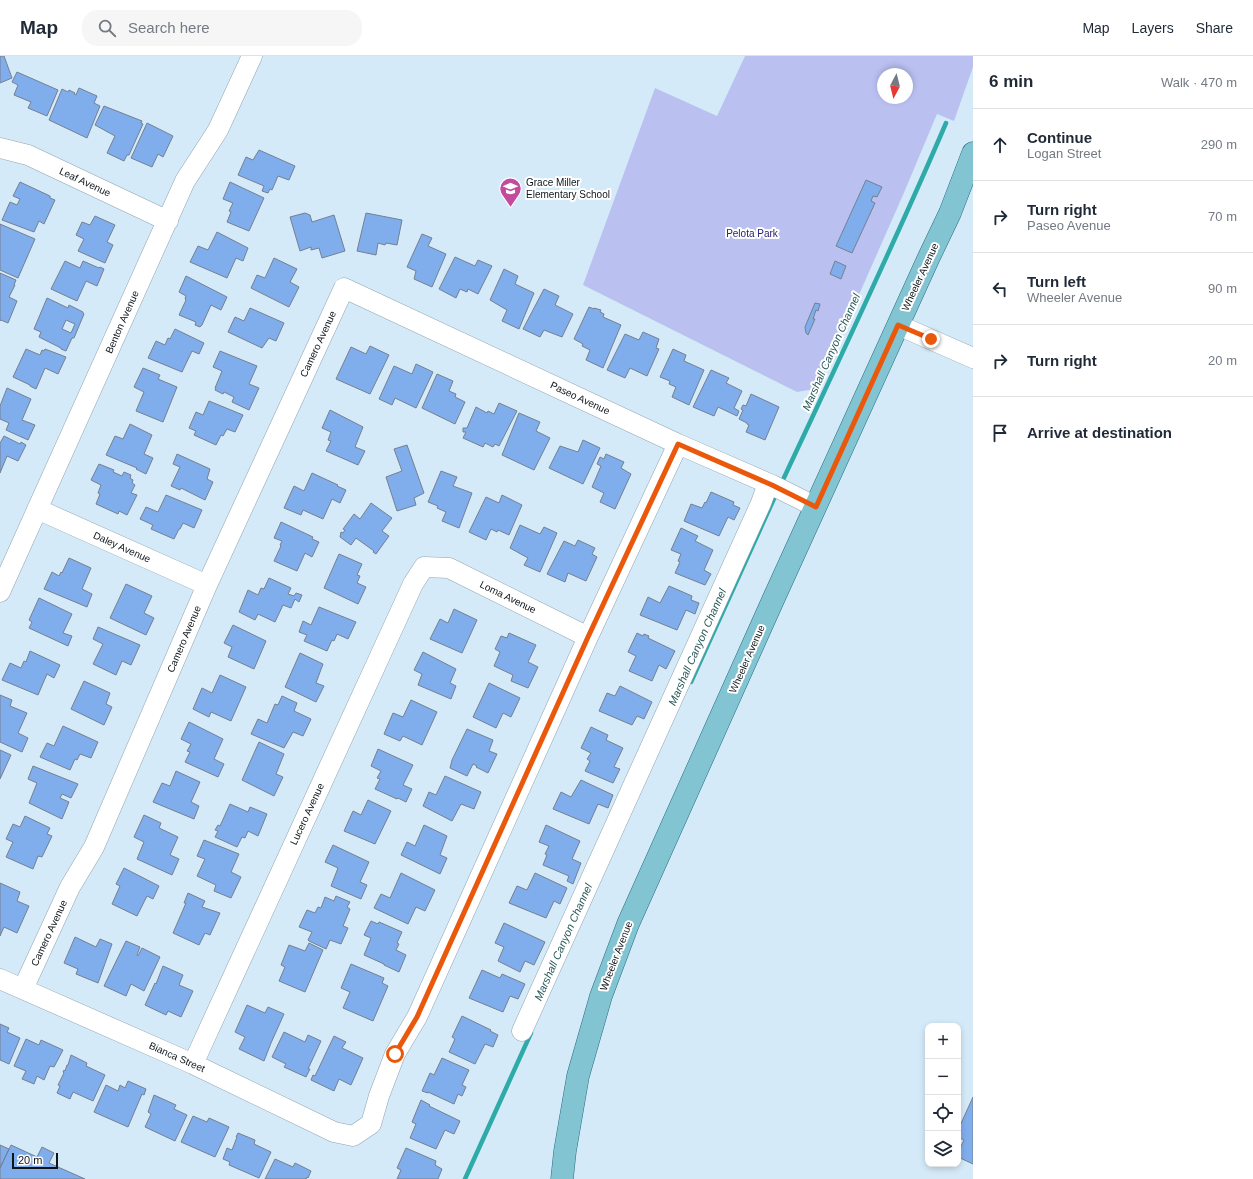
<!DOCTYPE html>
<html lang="en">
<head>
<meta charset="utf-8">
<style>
	:root { --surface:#fff; --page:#f6f6f7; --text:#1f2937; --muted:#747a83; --line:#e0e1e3 }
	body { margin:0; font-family:Arial,sans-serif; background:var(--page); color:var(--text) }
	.controls { position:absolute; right:12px; bottom:12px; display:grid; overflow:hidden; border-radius:8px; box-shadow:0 2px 6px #0003 }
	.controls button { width:36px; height:36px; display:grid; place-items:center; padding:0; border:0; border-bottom:1px solid var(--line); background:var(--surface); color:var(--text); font:20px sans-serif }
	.compass { position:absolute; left:877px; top:12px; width:36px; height:36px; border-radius:50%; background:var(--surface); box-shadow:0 2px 6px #0003; rotate:187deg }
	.scale { position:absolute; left:12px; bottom:10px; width:46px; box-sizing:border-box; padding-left:4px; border:2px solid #0e151a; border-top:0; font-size:11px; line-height:14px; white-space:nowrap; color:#0e151a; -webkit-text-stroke:3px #fff; paint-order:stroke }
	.stop { position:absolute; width:12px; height:12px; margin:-9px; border:3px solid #ea580c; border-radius:50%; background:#fff }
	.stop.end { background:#ea580c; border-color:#fff; box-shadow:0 1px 4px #0008 }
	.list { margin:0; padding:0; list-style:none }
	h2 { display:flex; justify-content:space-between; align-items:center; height:52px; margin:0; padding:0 16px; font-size:17px }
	h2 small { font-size:13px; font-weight:400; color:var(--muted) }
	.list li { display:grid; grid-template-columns:26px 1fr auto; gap:12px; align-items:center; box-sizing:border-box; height:72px; padding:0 16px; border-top:1px solid var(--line) }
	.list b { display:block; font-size:15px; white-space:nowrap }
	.list p { margin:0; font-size:13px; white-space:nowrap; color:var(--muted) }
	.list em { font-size:13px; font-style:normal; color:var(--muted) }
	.icon { flex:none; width:22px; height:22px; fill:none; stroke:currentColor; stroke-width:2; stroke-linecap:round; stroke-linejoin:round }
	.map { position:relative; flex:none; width:973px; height:1123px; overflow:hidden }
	header { display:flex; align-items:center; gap:24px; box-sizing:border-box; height:56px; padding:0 20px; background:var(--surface); border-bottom:1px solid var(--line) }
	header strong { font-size:19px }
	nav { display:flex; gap:22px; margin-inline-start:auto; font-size:14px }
	.search { width:280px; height:36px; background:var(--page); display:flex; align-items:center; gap:10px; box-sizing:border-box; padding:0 14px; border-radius:16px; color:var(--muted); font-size:15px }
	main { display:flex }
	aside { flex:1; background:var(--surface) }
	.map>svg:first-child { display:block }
	.green { fill:#bac1f1; fill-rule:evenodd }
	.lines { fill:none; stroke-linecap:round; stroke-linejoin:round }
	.stream { stroke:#2eaaa8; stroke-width:4.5 }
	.building { fill:#80adec; stroke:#748091; fill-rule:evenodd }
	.minor-casing { stroke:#90a4b1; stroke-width:21 }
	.major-casing { stroke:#256d7e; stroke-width:23 }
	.minor { stroke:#fff; stroke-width:20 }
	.major { stroke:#83c4d2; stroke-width:22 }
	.route { stroke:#ea580c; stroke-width:5 }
	.labels { text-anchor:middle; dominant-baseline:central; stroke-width:4; stroke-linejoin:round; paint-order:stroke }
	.street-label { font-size:10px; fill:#0e151a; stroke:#fff }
	.poi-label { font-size:10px; fill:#0e151a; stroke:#fff; text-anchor:start }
	.park-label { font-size:10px; fill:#252071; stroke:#fff }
	.water-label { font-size:11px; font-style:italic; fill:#295a59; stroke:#fff }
</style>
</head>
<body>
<header>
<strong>Map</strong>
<div class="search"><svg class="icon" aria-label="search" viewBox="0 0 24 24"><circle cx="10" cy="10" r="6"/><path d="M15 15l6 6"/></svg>Search here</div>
<nav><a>Map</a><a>Layers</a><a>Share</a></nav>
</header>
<main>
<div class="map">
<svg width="973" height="1123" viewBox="0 0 973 1123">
	<rect width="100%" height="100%" fill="#d5eaf8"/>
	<path class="green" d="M745,0H973V11L954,65L937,58L903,139L816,336L809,334L797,336L583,229L655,32L717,60ZM883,18H907V42H883Z"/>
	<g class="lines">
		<path class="stream" d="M781,428C837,308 894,189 946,67
			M691,626L777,436
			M465,1123L531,977"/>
	</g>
	<path class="building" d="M0,0H4L12,22L0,27Z
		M17,16L58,34L47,60L28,52L31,46L14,39L18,29L12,26Z
		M79,32L97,40L94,47L100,50L87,82L49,64L62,33L68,36L69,34L75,37L74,38L76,39Z
		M104,50L142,65L141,67L143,68L129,99H127L124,105L107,97L115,80L95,69Z
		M147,67L173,80L163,101L158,98L152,111L131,102Z
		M259,94L295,110L289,124L278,120L272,134L270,133L268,137L262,135L264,130L238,119L246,101L253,104Z
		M866,124L882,131L877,141L873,140L871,145L875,147L852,197L836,190Z
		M20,126L50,140V142L55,144L44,168L39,165L34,176L2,164L10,146L17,149L20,143L13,140Z
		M230,126L264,142L249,175L227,166L231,156L229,155L233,147L223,143Z
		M305,157L310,159L312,166L334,159L345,195L322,202L319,192L311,194V191L300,195L290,161Z
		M366,157L402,164L397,189L386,187L385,189L378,187L376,199L357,195Z
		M95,160L115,169L107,186L113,189L105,207L78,195L84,183L76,179L82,166L90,169Z
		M0,168L35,183L18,222L0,214Z
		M217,176L248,192L243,205L236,202L227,222L190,206L198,190L208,194Z
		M422,178L432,182L428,190L446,198L432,231L414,223L416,215L407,211Z
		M455,201L475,210L478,204L492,210L478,238L468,233L467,236L460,233L456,242L439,233Z
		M274,202L297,213L290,226L299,231L289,251L251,232L257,219L265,222Z
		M65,205L80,212L83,205L99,212L100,211L104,213L97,230L86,225L77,245L51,233Z
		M835,205L846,210L841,223L830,218Z
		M504,213L518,220L515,228L534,237L519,273L502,265L507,254L490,244Z
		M0,217L16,224L14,229H15L9,241L17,245L8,267L1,264L0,265Z
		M186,220L227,241L221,254L211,249L202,269L200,271L195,269L196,266L179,259L186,244L185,243L186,240L179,236Z
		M544,233L559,240L555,249L573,258L562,281L544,274L540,281L523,273Z
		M47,242L68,252L69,249L83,256V257L84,258L74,282H72L66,295L61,293V292L39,281L41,276L34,273ZM66,264L75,268L71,277L62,273Z
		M815,247L820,248L818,255L816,254L813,263H815L808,279L806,277L805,271Z
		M589,251L594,253V252L601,254L600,256L604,258L603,261L621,269L603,312L586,304L590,294L582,290L583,288L574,283Z
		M250,252L284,267L276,285L269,282L262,292L228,276L235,261L244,265Z
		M175,273L204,287L199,298L192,295L182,316L148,302L156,285L165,289L168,282L170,283Z
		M643,276L659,283L656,292L659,293L647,320L630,312L625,322L607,314L625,278L639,284Z
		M370,290L389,299L370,338L336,323L351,291L366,298Z
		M26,293L40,299L42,294L44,295L45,293L66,301L58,318L45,312L36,333L30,330V329L13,321Z
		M673,293L686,299L684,305L704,314L689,349L672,341L676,331L669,328L670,325L660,321Z
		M220,295L257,310L249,328L259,332L249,354L232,346L234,341L224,336L223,338L215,334L216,332H215L222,315L213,311Z
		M416,308L433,316L416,352L395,342L392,349L379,343L394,310L412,318Z
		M143,312L160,319L158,323L177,331L163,366L136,355L144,336L134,331Z
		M711,314L729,322L726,327L742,335L734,352L739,355L737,360L718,351L714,360L693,351Z
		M437,318L453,325L449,335L456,338L455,341L465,346L455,368L422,352Z
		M7,332L31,343L22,364L35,369L28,384L6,374L9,367L0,363V350Z
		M751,338L779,351L765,384L746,376L749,369L747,368V367L739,363L743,354L741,353L743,349L746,350Z
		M209,345L243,359L235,376L227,373L223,380L221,379L216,389L194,379L196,375L189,372L196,356L203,359Z
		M499,347L517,355L499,390L495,388L493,391L485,387L483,391L463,382L466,376H463V372H467L476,351L487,357L488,355L494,358Z
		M330,354L363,371L355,391L365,395L358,409L326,395L331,385L328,384L331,376L322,372Z
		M519,357L540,366L536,375L550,382L534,414L502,399Z
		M130,368L152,379L144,398L153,402L146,418L136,413L137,412L106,399L115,380L123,383Z
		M4,380L20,388L21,386L26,389L18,405L7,400L0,417V387Z
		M583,384L600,392L583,428L549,412L560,390L578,396Z
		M407,389L424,437L414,442L416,449L397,455L386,421L402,415L394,393Z
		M177,398L210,413L207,423L213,426L205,444L181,432L180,434L171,430L180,411L173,408Z
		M606,398L624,406L621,412L631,418L615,453L600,446L604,437L592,431L601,410L597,408L600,401L604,403Z
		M99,408L114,414L113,416L122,420L124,416L131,419L130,422L133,424L132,427L135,429L131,437L137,439L127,459L119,455L118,458L96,448L100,438L98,437L101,429L91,424Z
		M441,415L457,421L453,430L472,437L459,472L442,465L446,456L437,452L438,450L428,446Z
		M312,417L338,429L337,430L346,434L340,447L332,443L323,463L303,454L301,459L284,452L294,430L304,435Z
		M711,436L734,446L733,449L740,452L734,464L728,461L719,480L684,465L691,448L702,452L705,446L706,447Z
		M166,439L202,454L194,472L183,467L180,473H179L174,483L151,473L153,469L140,463L146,451L158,456Z
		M502,439L522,449L509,479L498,474L497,476L491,473L486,484L469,476L486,441L499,447Z
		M371,447L392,462L382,475L389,480L376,498L373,496L374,495L356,482L351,489L340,481L341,476L343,477L345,474L343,473L354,458L360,463Z
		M281,466L313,481L312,483L319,486L312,501L305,497L297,515L274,505L281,490L280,489L282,485L274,482Z
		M520,469L540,478L544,471L557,477L540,516L524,509L528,502L510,492Z
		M681,472L698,480L695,485L713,494L704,514L711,518L705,529L675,517L680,506L678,505L681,498L671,494Z
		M578,484L595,492L592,498L597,501L586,525L568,517L565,526L547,518L564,485L575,490Z
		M339,498L362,508L357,519L360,520L357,527L366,531L358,548L324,532Z
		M69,502L91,512L82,533L92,538L87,551L44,533L52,516L59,520L61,516L62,517Z
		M269,522L291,532L288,538L294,540L296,537L302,539L299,546L295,543L291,552L283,549L275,566L258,558L255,564L239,556L248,534L258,539L261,532L264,533Z
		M126,528L152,540L144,557L154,562L146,579L110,562Z
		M669,530L692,540L691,544L699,547L695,558L686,554L677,574L640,559L648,541L660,547Z
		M39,542L72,558L63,577L72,580L68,590L29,572L32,566L29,564Z
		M319,551L356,566L348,583L337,578L334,585L332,584L327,595L304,585L307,579L299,576L303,565L311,569Z
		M454,553L477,564L462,597L430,583L440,563L448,567Z
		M233,569L266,585L254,613L228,601L232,591L224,587Z
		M98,571L140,589L131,609L122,605L116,619L93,608L103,588L93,583Z
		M509,577L536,589L528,606L538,611L528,632L511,625L513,619L494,610L500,596L495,593L501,580L507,582Z
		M637,577L643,580L644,578L649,580L648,582L675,595L666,613L659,609L652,625L629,615L636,600L628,596Z
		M30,595L60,609L54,622L47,618L38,639L2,624L10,607L21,612L24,605L26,606Z
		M423,596L456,613L450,627L456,630L451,643L418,629L422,618L414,614Z
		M300,597L323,608L316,627L324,630L316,646L285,631Z
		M220,619L246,631L231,665L211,656L209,661L193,653L202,632L212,637Z
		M84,625L110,637L106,648L112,651L104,669L71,653Z
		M489,627L520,642L511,661L503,657L496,672L473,661Z
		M620,630L652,646L644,663L637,660L632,669L599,655L607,637L615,640Z
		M0,639L12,644L10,650L27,657L18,677L28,682L22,696L0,686Z
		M282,640L297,647L294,655L311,663L303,680L293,676L284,692L251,678L258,663L267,667L275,648L278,649Z
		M411,644L437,656L422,689L403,680L400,685L384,678L393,657L403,661Z
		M189,666L223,683L214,703L224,708L218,721L185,706L190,696L187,695L191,688L181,683Z
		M63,670L98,686L91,702L80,698L77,704L75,703L70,714L40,701L47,687L54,690Z
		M591,671L608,679L606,684L623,692L614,711L620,713L613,727L585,715L590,705L587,703L591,697L581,692Z
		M467,673L493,684L489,695L497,698L488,717L476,711L477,710L473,708L467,720L450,712L452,704Z
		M259,686L284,698L276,718L283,721L274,740L242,724Z
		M378,693L413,709L403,729L412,733L406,746L398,742L397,743L375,733L380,723L377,722L381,715L371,710Z
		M0,694L11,699L0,723Z
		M33,710L78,728L71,742L62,738L60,742L69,746L62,763L29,747L37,727L28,723Z
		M176,715L200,726L191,746L199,750L194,763L153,746L162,727L170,730Z
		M445,720L481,736L474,753L461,748L452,765L423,750L429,736L436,739Z
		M581,724L613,739L608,752L598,748L589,768L553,753L561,736L571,741Z
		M368,744L391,755L375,788L344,775L353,755L361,759Z
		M230,748L248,756L250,751L267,758L258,780L248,775L245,782L242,781L237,791L215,781L218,775L215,774L218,769L220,770Z
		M144,759L161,767L159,772L178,781L170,799L179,803L172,819L137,803L144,786L134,781Z
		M25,760L50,772L47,778L52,780L42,801L38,800L33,813L6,801L13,786L6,783L13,768L20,771Z
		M424,769L447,780L440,799L447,802L440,818L401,799L407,786L415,790Z
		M546,769L580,785L572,803L581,807L573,828L567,825L569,820L543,809L547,799L545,798L549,790L539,786Z
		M204,784L239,798L231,816L241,821L231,842L214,835L216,829L197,820L205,803L197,800Z
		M333,789L369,806L360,826L367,829L361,843L331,830L338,812L325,806Z
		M124,812L159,830L153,843L147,840L137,860L112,848L120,830L116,828Z
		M401,817L435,834L425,855L416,851L408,868L374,852L381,838L390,842Z
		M535,817L567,832L560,848L554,845L546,862L509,847L517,830L527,834Z
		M0,827L20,836L17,845L29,850L17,877L4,871L0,880Z
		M188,837L205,845L202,851L220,857L210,879L205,877L199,889L173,877L186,847H184Z
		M336,840L350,846L347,851L350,853L343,870L348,872L341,888L330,884L326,893L309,885L308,884L312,876L299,871L307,854L315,857L318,851L321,852L325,841L334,845Z
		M371,865L378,868L379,866L402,876L397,887L399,888L396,894L406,899L399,916L384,909V908L364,899L371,882L364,879Z
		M504,867L545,886L534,909L525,905L520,916L498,905L504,891L495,887Z
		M75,881L96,891L100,883L112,888L98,927L76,918L78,913L64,907Z
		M126,885L140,891L137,899L138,900L142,892L160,901L144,935L131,928L126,940L104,930Z
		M309,887L323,894L305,936L279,925L285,911L281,909L289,889L305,895Z
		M351,908L384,922L382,927L388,930L373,965L343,952L350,936L341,932Z
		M163,910L183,919L179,929L193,935L181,961L168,955L166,959L145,949L155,927L156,928Z
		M482,914L500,922L502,918L525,928L518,943L510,940L503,956L469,942Z
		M247,949L265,957L268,951L284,958L271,987L264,1005L239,993L245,981L235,976Z
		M462,960L491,974L490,975L498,979L493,991L485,988L475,1008L449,996L455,983L452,981Z
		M0,968L9,972L7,976L20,982L9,1008L0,1004Z
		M284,976L305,986L308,979L321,985L308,1013H310L306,1021L284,1011L286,1008L272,1001Z
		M334,980L346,986L342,992L363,1002L351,1029L339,1023L334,1035L311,1024L313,1019L315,1020Z
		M26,983L39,989L41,984L63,994L54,1011L50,1010L44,1024L37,1020L34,1028L22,1023L26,1015L14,1010Z
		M71,999L87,1007L86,1010L105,1019L93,1045L73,1036L70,1043L57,1037L60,1030L58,1029L64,1017L63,1016L64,1014L65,1015L67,1009H68Z
		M442,1002L469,1014L462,1029L466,1031L462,1040L458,1038L454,1048L428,1036V1037L422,1035L430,1017L434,1019Z
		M128,1025L146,1033L144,1039L142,1038L128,1071L94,1056L106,1029L118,1035L120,1029L125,1032Z
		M154,1039L176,1049L174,1053L187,1059L175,1085L145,1071L151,1058L148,1056Z
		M973,1041V1108L958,1101V1096L964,1084L958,1081V1074Z
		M421,1044L430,1049L429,1050L460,1065L454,1078L445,1074L436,1093L410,1082L416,1068L412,1066Z
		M193,1060L207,1066L209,1062L229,1071L215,1101L181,1086Z
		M238,1077L255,1084L254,1088L271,1096L259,1122L229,1109L230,1106L223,1103L227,1092L232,1094L237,1081H236Z
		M0,1089L9,1093L0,1112Z
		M11,1089L37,1101L42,1091L54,1097L49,1107L85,1123H0V1112Z
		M406,1092L436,1105L435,1109L442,1113L438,1123H397L401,1114L397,1112Z
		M275,1103L293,1111L295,1107L311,1115L308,1122L307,1121L306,1123H265Z"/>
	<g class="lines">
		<defs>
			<path id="minor" d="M0,92L28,99L168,165
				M898,269L973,302
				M37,453L207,529
				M0,536L185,125L218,74L252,0
				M0,923L193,1008L334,1076L353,1080L371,1068L379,1040L395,998L417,961L588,581L678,388
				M23,933L70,831L94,791L207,529L344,232L678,388L772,429L816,451
				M522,975L761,447L768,428
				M193,1008L413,528L424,511L449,512L588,581"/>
			<path id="major" d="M562,1123L565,1095L578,1020L601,940L628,868L773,544L929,201L950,157L973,97"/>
		</defs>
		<use href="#minor" class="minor-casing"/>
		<use href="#major" class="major-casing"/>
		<use href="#minor" class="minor"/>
		<use href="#major" class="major"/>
	</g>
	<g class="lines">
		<path class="route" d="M395,998L417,961L588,581L678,388L772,429L816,451L898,269L931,283"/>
	</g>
	<defs>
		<symbol id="school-pin" viewBox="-11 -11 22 30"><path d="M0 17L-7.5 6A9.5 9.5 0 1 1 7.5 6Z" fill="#c44a9e" stroke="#fff"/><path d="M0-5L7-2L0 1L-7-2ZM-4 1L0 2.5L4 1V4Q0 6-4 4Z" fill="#fff"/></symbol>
	</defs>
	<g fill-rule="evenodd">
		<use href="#school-pin" x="498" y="120" width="25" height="34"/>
	</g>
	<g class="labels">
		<g class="street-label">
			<text transform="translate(85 126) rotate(25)">Leaf Avenue</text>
			<text transform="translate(920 221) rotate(-65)">Wheeler Avenue</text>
			<text transform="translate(122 266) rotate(-66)">Benton Avenue</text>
			<text transform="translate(318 288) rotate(-65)">Camero Avenue</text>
			<text transform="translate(580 342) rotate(25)">Paseo Avenue</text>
			<text transform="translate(122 491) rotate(24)">Daley Avenue</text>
			<text transform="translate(508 541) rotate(26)">Loma Avenue</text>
			<text transform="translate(184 583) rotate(-67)">Camero Avenue</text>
			<text transform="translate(747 603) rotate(-66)">Wheeler Avenue</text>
			<text transform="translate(307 758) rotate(-65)">Lucero Avenue</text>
			<text transform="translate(49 877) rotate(-65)">Camero Avenue</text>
			<text transform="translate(616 900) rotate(-69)">Wheeler Avenue</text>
			<text transform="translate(177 1001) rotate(24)">Bianca Street</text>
		</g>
		<g class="poi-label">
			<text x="526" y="126">Grace Miller<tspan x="526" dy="12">Elementary School</tspan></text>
		</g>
		<g class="park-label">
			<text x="752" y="177">Pelota Park</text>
		</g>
		<g class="water-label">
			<text transform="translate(831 296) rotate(-66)">Marshall Canyon Channel</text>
			<text transform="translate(697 591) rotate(-66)">Marshall Canyon Channel</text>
			<text transform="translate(563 886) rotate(-66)">Marshall Canyon Channel</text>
		</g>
	</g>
</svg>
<div class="controls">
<button>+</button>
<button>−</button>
<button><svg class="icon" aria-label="locate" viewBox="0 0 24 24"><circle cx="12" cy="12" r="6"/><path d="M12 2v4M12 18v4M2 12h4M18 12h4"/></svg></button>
<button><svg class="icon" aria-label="layers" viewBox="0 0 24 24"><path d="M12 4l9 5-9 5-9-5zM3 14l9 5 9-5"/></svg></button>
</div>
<svg class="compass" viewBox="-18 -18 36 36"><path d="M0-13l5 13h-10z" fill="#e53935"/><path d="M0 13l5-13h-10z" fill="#747a83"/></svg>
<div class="scale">20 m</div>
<div class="stop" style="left:395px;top:998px"></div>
<div class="stop end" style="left:931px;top:283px"></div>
</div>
<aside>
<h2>6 min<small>Walk · 470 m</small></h2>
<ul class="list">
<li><svg class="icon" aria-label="ahead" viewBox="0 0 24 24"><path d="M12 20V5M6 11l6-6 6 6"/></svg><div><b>Continue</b><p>Logan Street</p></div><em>290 m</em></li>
<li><svg class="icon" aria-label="right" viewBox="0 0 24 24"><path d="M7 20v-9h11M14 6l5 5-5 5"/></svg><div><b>Turn right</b><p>Paseo Avenue</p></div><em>70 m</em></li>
<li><svg class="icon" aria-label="left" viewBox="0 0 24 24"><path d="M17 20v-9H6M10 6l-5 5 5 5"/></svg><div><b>Turn left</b><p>Wheeler Avenue</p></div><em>90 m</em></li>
<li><svg class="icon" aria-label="right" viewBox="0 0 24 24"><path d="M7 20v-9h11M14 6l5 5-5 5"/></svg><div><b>Turn right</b></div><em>20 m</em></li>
<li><svg class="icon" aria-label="arrive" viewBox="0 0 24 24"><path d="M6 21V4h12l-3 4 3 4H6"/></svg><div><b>Arrive at destination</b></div></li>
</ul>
</aside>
</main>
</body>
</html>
